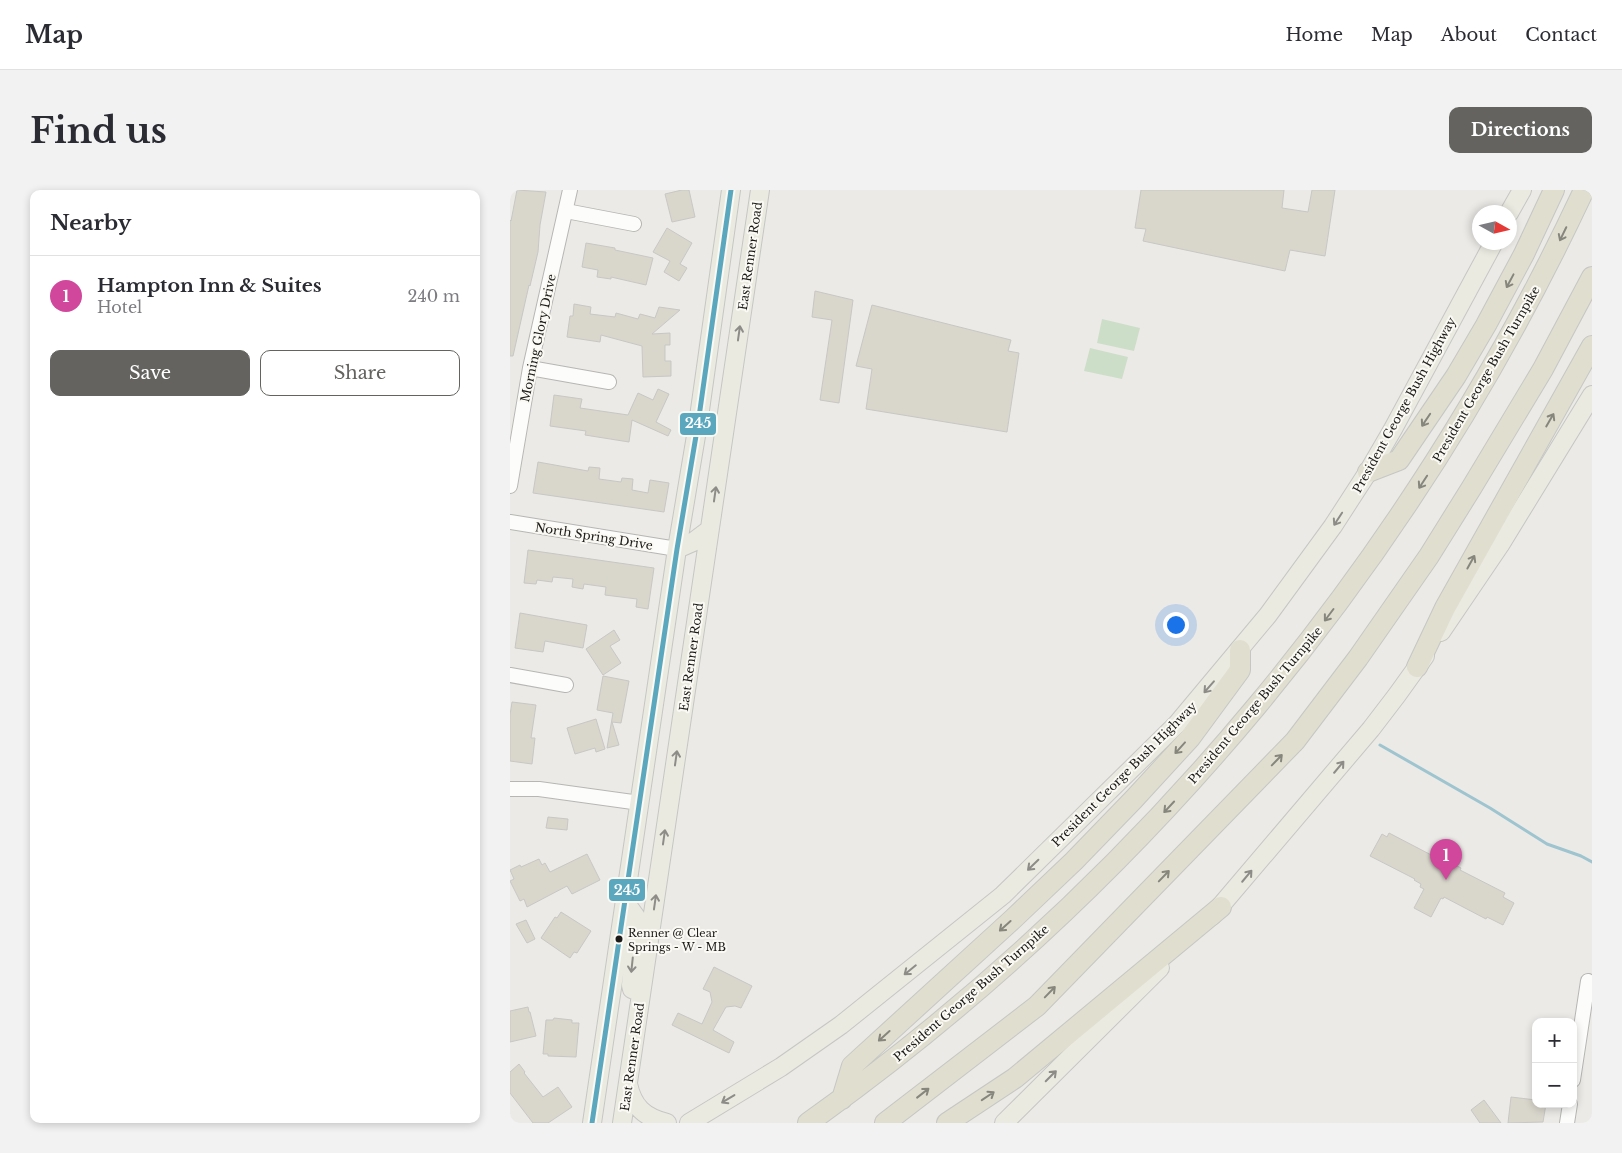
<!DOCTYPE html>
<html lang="en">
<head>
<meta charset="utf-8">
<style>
	:root { --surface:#fff; --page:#f2f2f3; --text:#2b2b33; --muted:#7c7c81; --line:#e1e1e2; --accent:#646360 }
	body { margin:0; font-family:"Libre Baskerville",serif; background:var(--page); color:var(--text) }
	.controls { position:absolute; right:15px; bottom:15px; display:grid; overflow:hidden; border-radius:10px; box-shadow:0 2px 8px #0003 }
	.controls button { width:45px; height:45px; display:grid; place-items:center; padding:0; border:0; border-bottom:1px solid var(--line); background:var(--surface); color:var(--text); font:25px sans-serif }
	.compass { position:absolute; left:962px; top:15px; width:45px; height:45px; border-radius:50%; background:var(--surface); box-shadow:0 2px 8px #0003; rotate:98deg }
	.you { position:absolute; left:665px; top:434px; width:18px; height:18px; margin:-12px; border:4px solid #fff; border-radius:50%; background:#1a73e8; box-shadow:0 0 0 8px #1a73e833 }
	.badge { display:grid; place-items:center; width:32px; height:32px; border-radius:50%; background:var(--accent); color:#fff; font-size:16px; font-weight:700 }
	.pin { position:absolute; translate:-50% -41px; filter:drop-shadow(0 1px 2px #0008) }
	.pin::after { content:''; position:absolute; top:26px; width:18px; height:15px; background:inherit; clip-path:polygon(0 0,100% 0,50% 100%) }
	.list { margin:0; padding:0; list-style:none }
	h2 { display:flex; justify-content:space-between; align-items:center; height:65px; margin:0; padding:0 20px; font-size:21px }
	h2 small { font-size:16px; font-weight:400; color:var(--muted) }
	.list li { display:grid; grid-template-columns:32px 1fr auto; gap:15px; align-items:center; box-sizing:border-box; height:80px; padding:0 20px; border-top:1px solid var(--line) }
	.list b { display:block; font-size:19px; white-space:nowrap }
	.list p { margin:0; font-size:16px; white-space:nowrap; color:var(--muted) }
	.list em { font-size:16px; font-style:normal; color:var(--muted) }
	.actions { display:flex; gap:10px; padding:15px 20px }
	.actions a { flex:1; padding:11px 0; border:1px solid var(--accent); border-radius:10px; text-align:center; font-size:18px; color:var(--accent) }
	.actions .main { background:var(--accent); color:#fff }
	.map { position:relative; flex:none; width:1082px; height:933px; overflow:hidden; border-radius:10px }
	header { display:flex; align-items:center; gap:30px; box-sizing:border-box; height:70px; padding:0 25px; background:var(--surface); border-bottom:1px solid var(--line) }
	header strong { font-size:24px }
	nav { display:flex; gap:28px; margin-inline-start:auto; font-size:18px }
	.intro { display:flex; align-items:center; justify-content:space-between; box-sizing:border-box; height:120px; padding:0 30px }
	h1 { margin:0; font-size:35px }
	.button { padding:12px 22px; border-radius:10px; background:var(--accent); color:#fff; font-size:18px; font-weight:700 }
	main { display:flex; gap:30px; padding:0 30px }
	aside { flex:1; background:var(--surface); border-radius:10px; box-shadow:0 2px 8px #0003 }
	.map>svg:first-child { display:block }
	.green { fill:#cddec8 }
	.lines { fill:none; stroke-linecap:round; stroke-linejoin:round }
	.stream { stroke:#9dc4cf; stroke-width:3 }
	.building { fill:#d9d6cc; stroke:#c8c7c4 }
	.minor-casing { stroke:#b7b6b4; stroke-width:16 }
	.major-casing { stroke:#c6c6c4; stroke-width:20 }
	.highway-casing { stroke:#c6c6c4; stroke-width:22 }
	.minor { stroke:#fcfcfb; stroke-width:14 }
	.major { stroke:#ebeae1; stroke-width:18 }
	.highway { stroke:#e0decf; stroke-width:20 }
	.bus-1-casing { stroke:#fbf9f3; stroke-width:9 }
	.bus-1 { stroke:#5ba8be; stroke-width:5 }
	.oneway { stroke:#87867d }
	.oneway2 { stroke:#8d8c87 }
	.bus-dot { fill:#1b1a18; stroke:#fbf9f3; stroke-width:2 }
	.labels { text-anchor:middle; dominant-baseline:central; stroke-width:4; stroke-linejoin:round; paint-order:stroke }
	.bus-label { font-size:11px; fill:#1b1a18; stroke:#fbf9f3; text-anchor:start }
	.street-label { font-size:12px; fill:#1b1a18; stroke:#fbf9f3 }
	.line-badge { stroke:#fbf9f3; stroke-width:2 }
	.badge-label { font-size:14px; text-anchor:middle; font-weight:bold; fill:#fff }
</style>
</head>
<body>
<header>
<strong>Map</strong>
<nav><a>Home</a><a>Map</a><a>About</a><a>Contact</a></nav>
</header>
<div class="intro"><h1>Find us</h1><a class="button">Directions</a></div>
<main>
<aside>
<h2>Nearby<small></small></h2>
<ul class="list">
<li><span class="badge" style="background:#d1479c">1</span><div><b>Hampton Inn &amp; Suites</b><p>Hotel</p></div><em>240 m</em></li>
</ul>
<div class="actions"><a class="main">Save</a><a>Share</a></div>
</aside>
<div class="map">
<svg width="1082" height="933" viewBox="0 0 1082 933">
	<rect width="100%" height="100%" fill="#ebeae7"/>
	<path class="green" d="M592,129L630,138L624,161L587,153Z
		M580,158L618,167L612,189L574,181Z"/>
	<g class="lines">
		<path class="stream" d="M870,555L980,618L1037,654L1071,666L1082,672"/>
	</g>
	<path class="building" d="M7,0L36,2L30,35L28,62L20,96L19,95L3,166H0V30L1,31Z
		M172,0H179L185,27L162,32L155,4Z
		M631,0H774L772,18L798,22L802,0H825L815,66L780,60L775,81L633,51L636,39L625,38Z
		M157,38L182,53L170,74L177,78L169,91L154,82L160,71L143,62Z
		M76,53L105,58V60L143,68L136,95L101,87V89L87,87L88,80L72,77Z
		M305,101L343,110L329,213L310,210L322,130L302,127Z
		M64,114L81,117L80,124L105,127L106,123L128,129L130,124L145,128L149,117L170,120L142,144L160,143V155H155V171H161V186L133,187L132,156L91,145L90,152L57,147L60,126H63Z
		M362,115L501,150L498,161L509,163L497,242L356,219L362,179L346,176Z
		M148,199L159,204L146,232L161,240L158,246L122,230L119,252L75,245L76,241L40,236L44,205L72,209L70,218L118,225L128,203L143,210Z
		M28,272L78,281L79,277L90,278L89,289L111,292L112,288L123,289L122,300L138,303L140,290L159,293L154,322L23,303Z
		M18,360L144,378L138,419L126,417L127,409L95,405L96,397L74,394L73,399L62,397L63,389L43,387L42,392L27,390L26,394L14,393Z
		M10,423L77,435L73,458L35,451L33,462L5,458Z
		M104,440L110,450L100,456L111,473L93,485L76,459Z
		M93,486L119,491L111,533L102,532L109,555L97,558L103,523L87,520Z
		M2,512L26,515L21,548H25L22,574L0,571V525Z
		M86,529L95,559L86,562L85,558L65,564L57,538Z
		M38,627L58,629L57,640L36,638Z
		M879,643L927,668L928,666L951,678L950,680L995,703L993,707L1004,713L993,735L977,727L976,729L934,707L933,709L931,708L921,727L904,718L914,699L910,697L911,694L904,690L905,689L860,666L872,644L877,647Z
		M77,664L90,690L62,704L57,696L17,717L14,709L10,711L0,691L4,689L0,680L10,675L11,677L29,669L32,675L35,673L40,682Z
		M51,722L81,741L67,763L64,762L60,768L31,748L45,727L47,728Z
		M16,730L25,749L17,753L6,734Z
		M204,777L242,796L231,818L225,816L216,817L203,840L224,852L219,863L162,835L168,823L192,834L202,812L200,802L193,799Z
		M18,817L19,822H20L26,846L0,852V821Z
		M44,828L62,830V833H69L66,867L38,866V864H33L36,830H43Z
		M9,874L15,882L14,883L33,907L48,897L62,917L38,933H23L0,903V882Z
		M1001,907L1026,910V914H1036L1033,932L998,933Z
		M974,910L991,933H970L961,920Z"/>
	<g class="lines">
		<defs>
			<path id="minor" d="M56,21L124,34
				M20,178L99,192
				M0,296L20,178L60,0
				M0,332L167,359
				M0,485L56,495
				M0,599H29L130,613
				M1063,890L1078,791
				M1057,933L1060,914"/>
			<path id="major" d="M999,23L1012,0
				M167,359L183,352L199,340
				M931,442L990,355L1082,205
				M116,713L126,727L128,733L121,795L122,799L131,803
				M702,726L861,539L887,505L915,466
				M118,894C123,917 134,927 157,933
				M82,933L167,359L188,234L221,0
				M112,933L250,0
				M179,933L271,877L331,835L493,705L667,534L758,425L823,336L858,282L883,239L984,52
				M494,933L650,778"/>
			<path id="highway" d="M858,282L889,270L946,186L976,135L1014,64L1044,0
				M907,477L935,418L1082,156
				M332,909L342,876L503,729L564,671L624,609L680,548L730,480V460
				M298,933C633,694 900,372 1074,0
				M375,933L527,816L785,551L848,468L919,366L962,297L1033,179L1082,87
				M437,933L505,888L711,717"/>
		</defs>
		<use href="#minor" class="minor-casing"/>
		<use href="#major" class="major-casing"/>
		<use href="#highway" class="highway-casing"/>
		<use href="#minor" class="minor"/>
		<use href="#major" class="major"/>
		<use href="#highway" class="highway"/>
		<defs>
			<path id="bus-1" d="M82,933L167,359L188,234L221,0"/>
		</defs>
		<use href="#bus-1" class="bus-1-casing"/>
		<use href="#bus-1" class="bus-1"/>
	</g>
	<defs><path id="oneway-shaft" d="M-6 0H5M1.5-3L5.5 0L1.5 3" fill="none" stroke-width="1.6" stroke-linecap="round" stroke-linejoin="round" transform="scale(1.25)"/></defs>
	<g class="oneway">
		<use href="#oneway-shaft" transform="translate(1053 44) rotate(116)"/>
		<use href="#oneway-shaft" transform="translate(1000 91) rotate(118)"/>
		<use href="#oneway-shaft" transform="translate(916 230) rotate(124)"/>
		<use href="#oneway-shaft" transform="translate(1040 230) rotate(-60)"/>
		<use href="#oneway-shaft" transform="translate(913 292) rotate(123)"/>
		<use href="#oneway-shaft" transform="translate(961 372) rotate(-61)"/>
		<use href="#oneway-shaft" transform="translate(819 425) rotate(127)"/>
		<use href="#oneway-shaft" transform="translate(670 558) rotate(132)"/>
		<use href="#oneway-shaft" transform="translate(767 570) rotate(-46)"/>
		<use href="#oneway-shaft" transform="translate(659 617) rotate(133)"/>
		<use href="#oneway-shaft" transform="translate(654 686) rotate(-46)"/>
		<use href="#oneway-shaft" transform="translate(495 736) rotate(138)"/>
		<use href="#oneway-shaft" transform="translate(540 802) rotate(-46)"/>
		<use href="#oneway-shaft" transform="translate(374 846) rotate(138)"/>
		<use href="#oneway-shaft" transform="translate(413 903) rotate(-38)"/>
		<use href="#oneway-shaft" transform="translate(478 906) rotate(-34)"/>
	</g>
	<g class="oneway2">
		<use href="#oneway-shaft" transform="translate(229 143) rotate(-82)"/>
		<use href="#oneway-shaft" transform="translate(205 304) rotate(-82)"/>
		<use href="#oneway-shaft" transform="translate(828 329) rotate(123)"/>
		<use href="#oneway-shaft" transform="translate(699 497) rotate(131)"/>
		<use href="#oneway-shaft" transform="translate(166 568) rotate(-82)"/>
		<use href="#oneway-shaft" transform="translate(829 577) rotate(-50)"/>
		<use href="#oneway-shaft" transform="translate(154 647) rotate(-82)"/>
		<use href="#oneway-shaft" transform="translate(523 675) rotate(136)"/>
		<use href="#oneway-shaft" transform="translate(737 686) rotate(-50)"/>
		<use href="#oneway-shaft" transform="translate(145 712) rotate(-82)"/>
		<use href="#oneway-shaft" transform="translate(122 775) rotate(96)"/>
		<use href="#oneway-shaft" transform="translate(400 780) rotate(141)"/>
		<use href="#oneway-shaft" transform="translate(541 886) rotate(-45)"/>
		<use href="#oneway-shaft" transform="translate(218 909) rotate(149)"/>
	</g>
	<circle class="bus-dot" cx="109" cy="749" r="4.5"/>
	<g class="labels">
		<g class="bus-label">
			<text x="118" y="743">Renner @ Clear<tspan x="118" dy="14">Springs - W - MB</tspan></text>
		</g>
		<g class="street-label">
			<text transform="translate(240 66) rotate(-82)">East Renner Road</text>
			<text transform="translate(28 148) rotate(-78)">Morning Glory Drive</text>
			<text transform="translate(976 184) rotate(-60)">President George Bush Turnpike</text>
			<text transform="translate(894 215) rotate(-61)">President George Bush Highway</text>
			<text transform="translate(84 346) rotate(9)">North Spring Drive</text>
			<text transform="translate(181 467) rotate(-82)">East Renner Road</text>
			<text transform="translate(745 515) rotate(-50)">President George Bush Turnpike</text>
			<text transform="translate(614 584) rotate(-45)">President George Bush Highway</text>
			<text transform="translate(461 803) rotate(-41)">President George Bush Turnpike</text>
			<text transform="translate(122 867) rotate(-82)">East Renner Road</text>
		</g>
	</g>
	<g class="line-badge">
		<rect x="169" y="222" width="38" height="24" rx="5" fill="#5ba8be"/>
		<rect x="98" y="688" width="38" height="24" rx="5" fill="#5ba8be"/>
	</g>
	<g class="badge-label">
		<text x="188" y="238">245</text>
		<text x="117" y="705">245</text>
	</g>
</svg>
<div class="controls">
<button>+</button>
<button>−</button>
</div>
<svg class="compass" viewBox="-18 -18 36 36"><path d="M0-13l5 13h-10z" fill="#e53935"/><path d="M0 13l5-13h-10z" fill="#7c7c81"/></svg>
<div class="you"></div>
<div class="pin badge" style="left:936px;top:690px;background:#d1479c">1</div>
</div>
</main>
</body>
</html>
